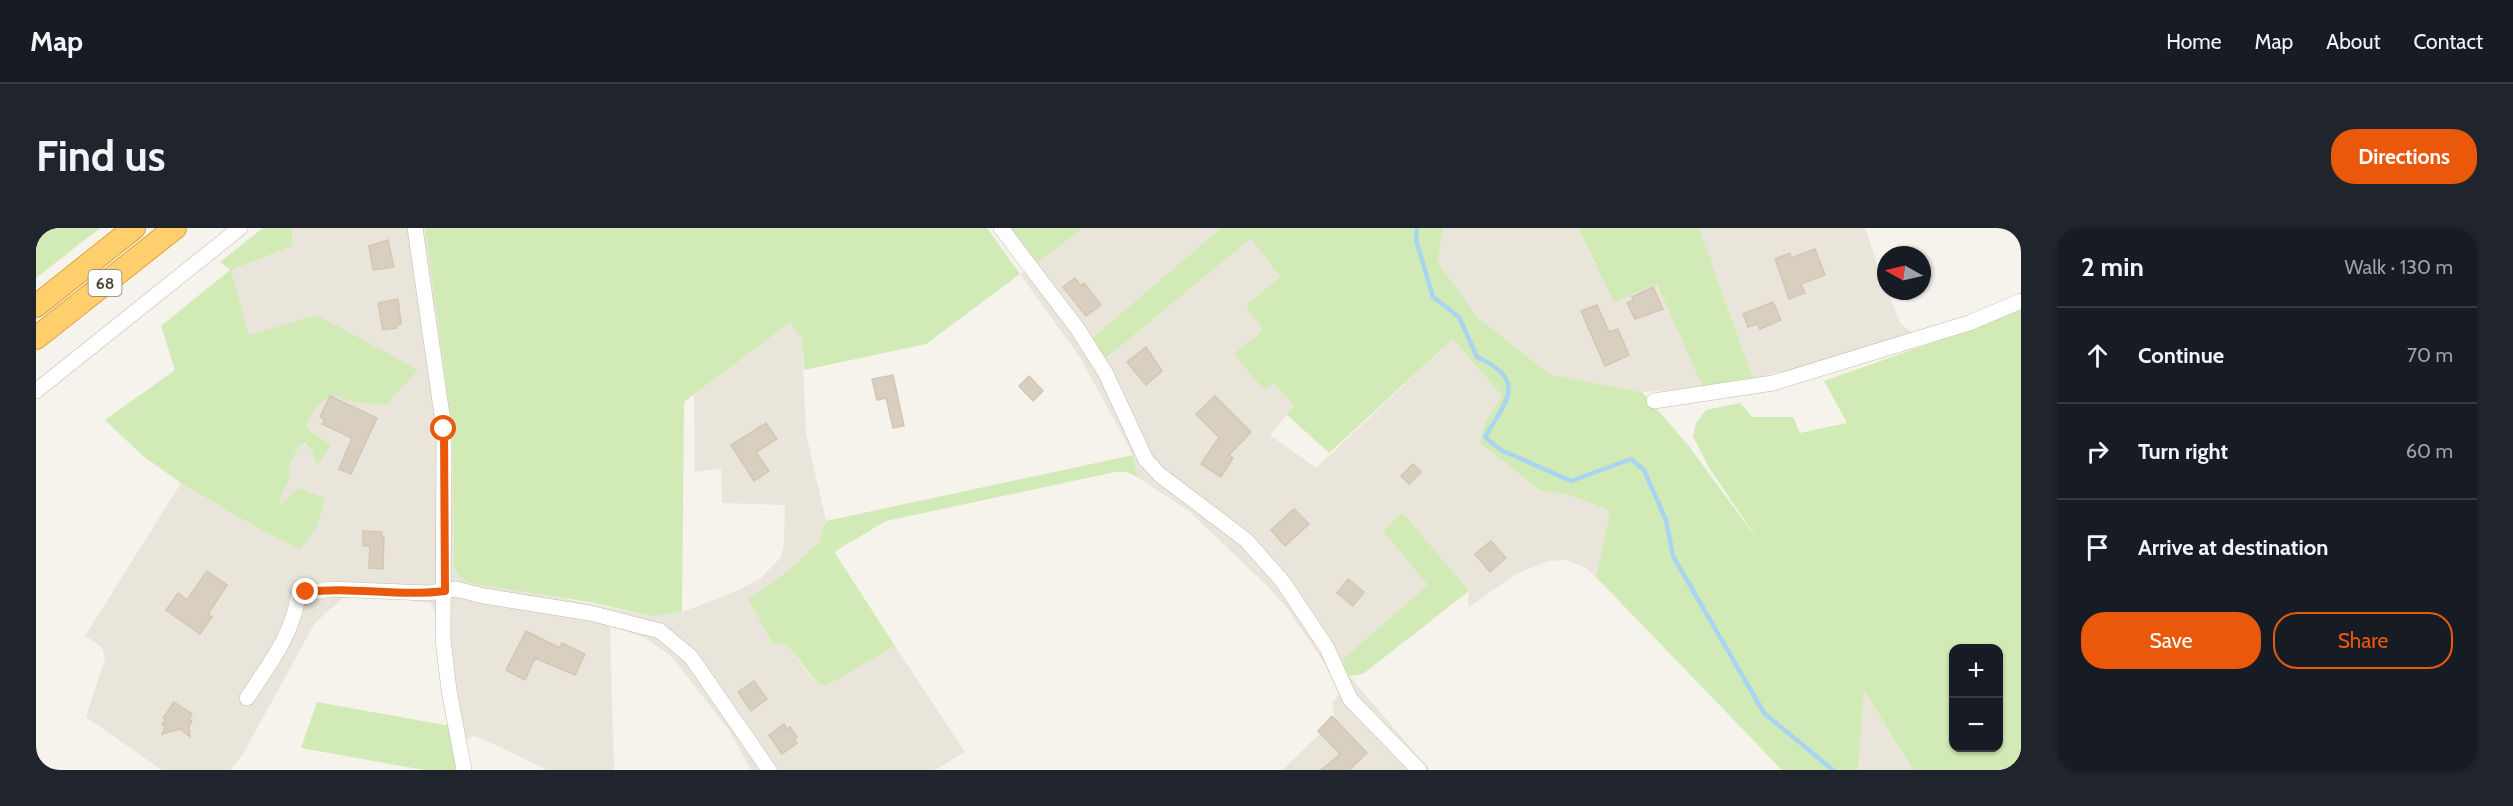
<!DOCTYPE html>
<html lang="en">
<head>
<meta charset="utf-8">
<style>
	:root { --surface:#171b24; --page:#20242c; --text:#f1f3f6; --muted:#9ea1a6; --line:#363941; --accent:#ea580c }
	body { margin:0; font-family:Cabin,sans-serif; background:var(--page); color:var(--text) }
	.controls { position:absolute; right:18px; bottom:18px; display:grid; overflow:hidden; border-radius:12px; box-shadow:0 2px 4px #0004 }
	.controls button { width:54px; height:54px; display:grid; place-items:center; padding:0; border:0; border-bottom:2px solid var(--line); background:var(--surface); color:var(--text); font:30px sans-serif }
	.compass { position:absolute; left:1841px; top:18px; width:54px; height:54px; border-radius:50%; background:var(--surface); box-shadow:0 2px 4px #0004; rotate:278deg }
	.stop { position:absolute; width:18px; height:18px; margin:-14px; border:4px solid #ea580c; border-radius:50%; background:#fff }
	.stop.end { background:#ea580c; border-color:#fff; box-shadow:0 2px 6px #0008 }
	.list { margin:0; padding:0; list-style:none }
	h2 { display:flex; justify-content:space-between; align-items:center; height:78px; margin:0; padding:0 24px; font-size:26px }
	h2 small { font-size:20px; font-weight:400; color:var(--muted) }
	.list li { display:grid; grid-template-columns:39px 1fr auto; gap:18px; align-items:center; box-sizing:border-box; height:96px; padding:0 24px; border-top:2px solid var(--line) }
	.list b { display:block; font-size:22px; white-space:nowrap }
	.list em { font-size:20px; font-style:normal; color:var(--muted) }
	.actions { display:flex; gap:12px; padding:18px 24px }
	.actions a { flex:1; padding:14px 0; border:2px solid var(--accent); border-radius:24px; text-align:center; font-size:21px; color:var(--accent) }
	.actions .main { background:var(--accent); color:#fff }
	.icon { flex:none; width:33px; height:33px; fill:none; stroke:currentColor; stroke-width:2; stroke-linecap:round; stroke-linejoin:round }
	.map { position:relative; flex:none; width:1985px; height:542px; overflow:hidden; border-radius:24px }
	header { display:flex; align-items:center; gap:36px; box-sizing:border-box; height:84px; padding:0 30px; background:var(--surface); border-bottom:2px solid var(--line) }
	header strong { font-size:28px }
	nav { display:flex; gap:33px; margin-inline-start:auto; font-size:21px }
	.intro { display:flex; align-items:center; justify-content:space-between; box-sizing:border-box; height:144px; padding:0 36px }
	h1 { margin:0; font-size:42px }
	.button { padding:15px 27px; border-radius:24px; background:var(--accent); color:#fff; font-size:21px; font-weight:700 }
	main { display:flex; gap:36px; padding:0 36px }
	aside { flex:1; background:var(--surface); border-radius:24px; box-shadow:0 2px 4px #0004 }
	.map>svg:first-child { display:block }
	.residential { fill:#eae5da }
	.green { fill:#d2eab5; fill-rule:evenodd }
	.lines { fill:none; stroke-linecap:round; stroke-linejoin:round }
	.stream { stroke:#a9d4f2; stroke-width:4.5 }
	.building { fill:#d8cfc1; stroke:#d3c7b4; stroke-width:1.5 }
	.minor-casing { stroke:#c2bbae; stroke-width:16 }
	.highway-casing { stroke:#e0a43c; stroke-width:24 }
	.minor { stroke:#fff; stroke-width:15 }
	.highway { stroke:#ffcf6e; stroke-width:22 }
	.route { stroke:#ea580c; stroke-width:8 }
	.labels { text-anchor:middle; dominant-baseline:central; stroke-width:4.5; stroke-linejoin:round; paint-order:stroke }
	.shield { fill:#fff; stroke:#817c74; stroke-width:1.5 }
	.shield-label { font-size:16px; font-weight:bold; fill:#4b4439 }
</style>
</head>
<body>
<header>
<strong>Map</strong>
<nav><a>Home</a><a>Map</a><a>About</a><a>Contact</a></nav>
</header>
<div class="intro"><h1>Find us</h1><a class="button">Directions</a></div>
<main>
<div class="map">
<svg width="1985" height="542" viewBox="0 0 1985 542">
	<rect width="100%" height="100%" fill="#f6f3ec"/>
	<path class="residential" d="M256,0H389L416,199L418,339L424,350L615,388L646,384L699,364L725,350L745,329L748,316L749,277L686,275L685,240L659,244L658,167L754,95L766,111L770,205L790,293L782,315L746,348L712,371L746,415L755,421L773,447L790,458L859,418L929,524L899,542H715L692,501L635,428L609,410L574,398L578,542H511L445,510L437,508L431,511L414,498L400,386L394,375L338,368H309L279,395L208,524L195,542H126L50,489L69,431L66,419L49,408L145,255L223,301L249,276L245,277L243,274L255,246L252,241L264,217L268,214L277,225L295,217L270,200L278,180L291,170L301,168L231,102L213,108L195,42L255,18Z
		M1046,0H1185L1055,111L1069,131L1215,9L1244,49L1211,78L1227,102L1228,162L1238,155L1258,178L1234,207L1280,240L1417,111L1466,168L1450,192L1505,263L1534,267L1574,283L1560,349L1548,339L1530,332L1513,333L1480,346L1432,380L1433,362L1347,303L1393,357L1306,432L1313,448L1394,542H1246L1299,491L1296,476L1302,466L1300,459L1287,433L1251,380L1231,358L1153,283L1101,249L1097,227L1045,131L984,46L1001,36Z
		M1407,0H1542L1558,35L1621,56L1667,160L1606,164L1515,147L1441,89L1402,34Z
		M1663,0H1829L1850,63H1852L1864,95L1878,106L1771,140L1738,145L1718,153Z
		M1827,462L1861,517L1877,542H1822Z"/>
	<path class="green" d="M0,0H64L0,50Z
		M227,0H256V18L195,42L213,107L281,87L382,142L350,177L310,173L301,168C280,173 277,182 270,200L295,217L281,237L277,225L269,214L264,217L252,240L255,246L243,274L245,277L261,260L289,270L281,299L264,321L223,301L145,255L107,228L69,192L139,142L125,98L194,42L184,34Z
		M389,0H951L984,46L890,116L768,142L766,111L754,95L648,174L646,384L615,388L553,374L434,355L424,350L418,339L416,199Z
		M975,0H1046L1001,36Z
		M1185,0H1407L1402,34L1441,89L1515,147L1606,164L1652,217L1724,315L1672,238L1657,208L1660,195L1670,182L1704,175L1716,189H1757L1764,205L1811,195L1788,153L1949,96L1985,78V542H1877L1828,463L1822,542H1746L1560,349L1574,283L1534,267L1505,263L1444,215L1450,192L1466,168L1417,111L1293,225L1250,186L1258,178L1238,155L1228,162L1198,126L1227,102L1210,78L1244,49L1215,10L1069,131L1055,111ZM1918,421H1962V520H1918Z
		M1542,0H1663L1718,153L1667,160L1621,56L1578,74Z
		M1097,227L1101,249L1091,244H1079L850,293L801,322L799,325L859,418L790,458C769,449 765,426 746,415L738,417L712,371L746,348L782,315L790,293Z
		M1366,284L1433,363L1327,446L1313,448L1306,432L1392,357L1347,303Z
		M281,474L414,498L423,542H388L265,520Z"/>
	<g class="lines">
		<path class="stream" d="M1381,0L1380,12L1397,69L1423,89L1441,129C1492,152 1471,172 1449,209L1465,222L1535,253L1595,231L1608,242L1630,292L1637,328L1728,485L1797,542"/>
	</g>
	<path class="building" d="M352,12L358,39L337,42L333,18Z
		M1779,21L1789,47L1765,56L1769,65L1753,71L1739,31L1754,25L1755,30Z
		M1039,50L1045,58L1048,55L1065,77L1050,88L1027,59Z
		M1617,59L1627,81L1599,91L1591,75L1597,72L1596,69Z
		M362,71L365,96L361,97V100L347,102L342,75Z
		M1737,74L1745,92L1724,101L1722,96L1712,99L1707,86Z
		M1561,77L1573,104L1582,101L1593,127L1569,138L1545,83Z
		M1110,119L1126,143L1110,157L1091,134Z
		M857,147L868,198L857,200L850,170L841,172L836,151Z
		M993,148L1007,163L997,173L983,158Z
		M294,168L341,190L315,246L303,241L316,210L286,196L289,192L284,189Z
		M1179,168L1215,204L1193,227L1197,230L1185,249L1165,236L1183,209L1160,186Z
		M730,195L741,211L720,224L733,243L718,253L695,217Z
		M1377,236L1385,244L1373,256L1365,248Z
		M1258,281L1273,296L1249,318L1235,302Z
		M327,303L346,304V308L348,309L347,341L333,340L334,318H327Z
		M1455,313L1470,330L1454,344L1439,326Z
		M171,343L191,357L172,386L176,389L164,406L130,382L142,365L151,372Z
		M1312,351L1328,364L1317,378L1301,365Z
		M490,403L524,420L526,415L549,426L539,447L499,430L489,452L470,442Z
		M718,453L731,471L715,483L702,464Z
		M138,474L156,486L153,491L156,493L153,498L154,509L144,501L126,506L129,499L126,496L130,492L127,490Z
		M1296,488L1331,525L1313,542H1285L1304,526L1282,503Z
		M748,496L751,501L754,499L761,509L758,511L761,515L746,526L733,507Z"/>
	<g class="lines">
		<defs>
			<path id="minor" d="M379,0L408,201L407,411L413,462L428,542
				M965,0L1041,100L1069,144L1110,232L1124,247L1210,312L1247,354L1291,420L1314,471L1383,542
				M0,163L204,0
				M1618,173L1737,155L1933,95L1985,73
				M211,470C232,438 258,405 262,367L295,361L391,365L420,361L448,368L554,385L624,403L655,429L733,542"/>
			<path id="highway" d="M0,78L98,0
				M0,110L139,0"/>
		</defs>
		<use href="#minor" class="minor-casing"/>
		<use href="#highway" class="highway-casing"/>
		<use href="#minor" class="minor"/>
		<use href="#highway" class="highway"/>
	</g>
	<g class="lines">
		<path class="route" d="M270,364C316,358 362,369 409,363L408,201"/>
	</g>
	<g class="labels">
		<rect class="shield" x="52.5" y="42" width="33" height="26" rx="4.5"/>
		<g class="shield-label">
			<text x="69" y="55">68</text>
		</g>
	</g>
</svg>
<div class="controls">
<button>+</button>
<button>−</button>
</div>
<svg class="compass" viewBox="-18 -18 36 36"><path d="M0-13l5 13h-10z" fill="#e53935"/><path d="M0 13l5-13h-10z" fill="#9ea1a6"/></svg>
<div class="stop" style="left:408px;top:201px"></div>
<div class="stop end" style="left:270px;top:364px"></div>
</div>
<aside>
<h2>2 min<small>Walk · 130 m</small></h2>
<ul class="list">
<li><svg class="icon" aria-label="ahead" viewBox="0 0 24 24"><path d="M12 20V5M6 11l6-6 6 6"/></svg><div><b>Continue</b></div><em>70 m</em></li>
<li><svg class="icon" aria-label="right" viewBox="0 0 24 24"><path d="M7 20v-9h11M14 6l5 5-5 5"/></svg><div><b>Turn right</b></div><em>60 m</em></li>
<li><svg class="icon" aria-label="arrive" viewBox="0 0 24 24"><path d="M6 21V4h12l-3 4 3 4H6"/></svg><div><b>Arrive at destination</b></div></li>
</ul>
<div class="actions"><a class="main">Save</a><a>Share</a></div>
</aside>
</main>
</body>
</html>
